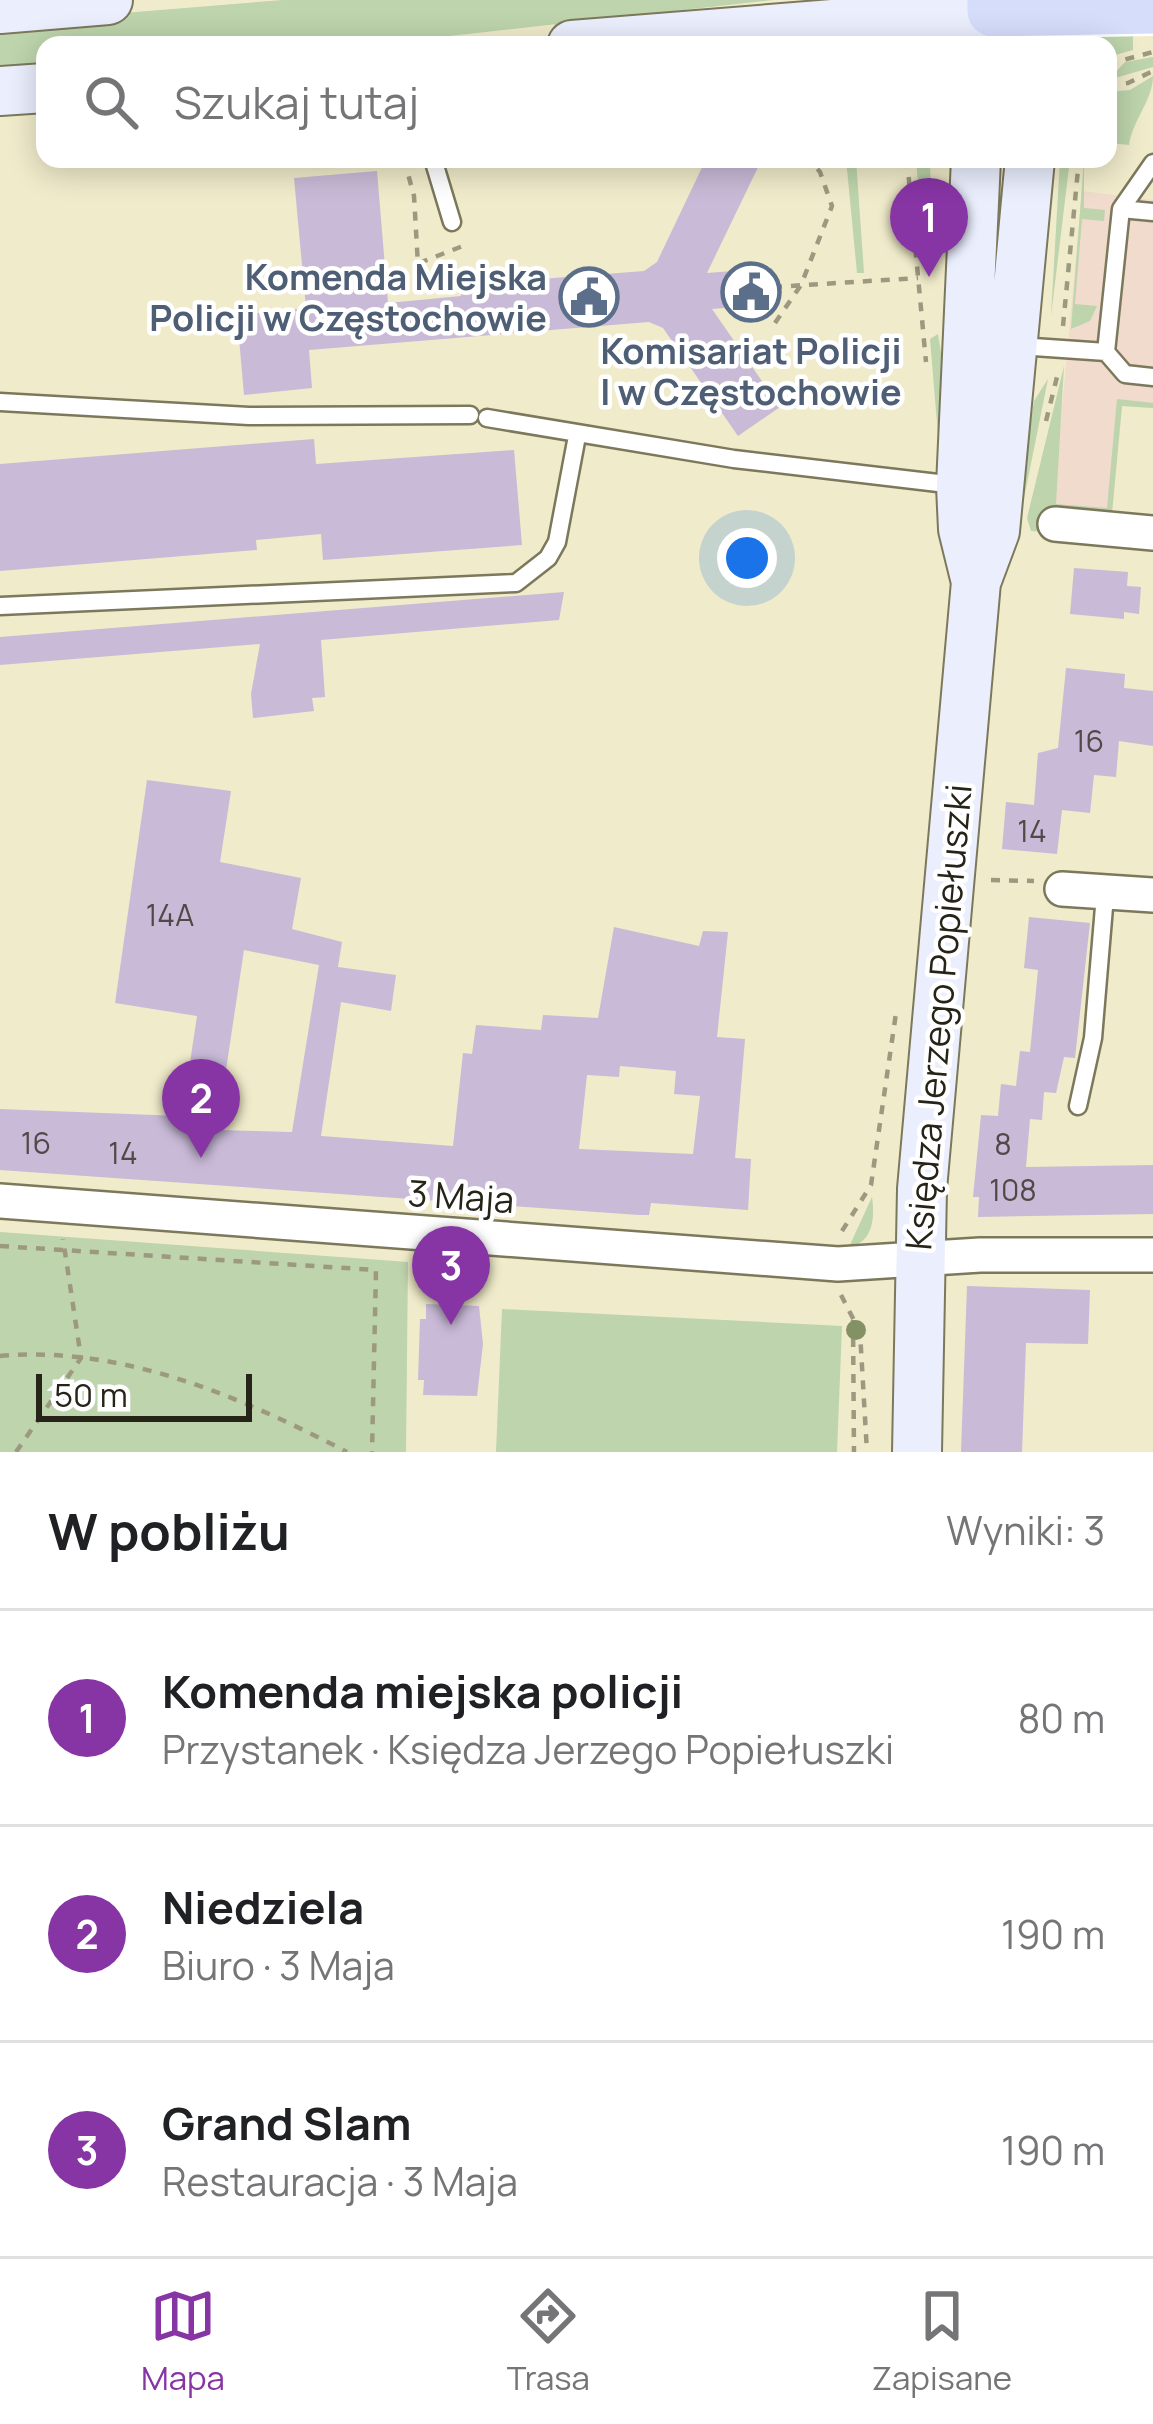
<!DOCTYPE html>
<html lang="pl">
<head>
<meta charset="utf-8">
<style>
	:root { --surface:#fff; --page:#f6f6f6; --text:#202124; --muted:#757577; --line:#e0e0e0; --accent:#8734a4 }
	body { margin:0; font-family:Manrope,sans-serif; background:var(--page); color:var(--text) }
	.scale { position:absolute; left:36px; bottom:30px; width:216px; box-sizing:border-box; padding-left:12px; border:6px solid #262418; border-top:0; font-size:33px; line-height:42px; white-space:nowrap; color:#262418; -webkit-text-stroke:9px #fff; paint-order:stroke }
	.you { position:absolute; left:747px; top:558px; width:42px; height:42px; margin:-30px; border:9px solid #fff; border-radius:50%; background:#1a73e8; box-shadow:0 0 0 18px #1a73e833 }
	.badge { display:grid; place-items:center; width:78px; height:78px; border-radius:50%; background:var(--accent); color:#fff; font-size:39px; font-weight:700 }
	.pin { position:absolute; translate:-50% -99px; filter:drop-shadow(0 3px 6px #0008) }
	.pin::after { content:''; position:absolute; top:63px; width:42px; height:36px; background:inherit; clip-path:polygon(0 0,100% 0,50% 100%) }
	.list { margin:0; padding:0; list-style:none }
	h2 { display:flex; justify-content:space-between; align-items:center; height:156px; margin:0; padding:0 48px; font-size:51px }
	h2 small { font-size:39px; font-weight:400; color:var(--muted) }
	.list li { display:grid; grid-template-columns:78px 1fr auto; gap:36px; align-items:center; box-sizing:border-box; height:216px; padding:0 48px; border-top:3px solid var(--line) }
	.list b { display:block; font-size:45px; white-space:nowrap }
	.list p { margin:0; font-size:39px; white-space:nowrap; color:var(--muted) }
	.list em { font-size:39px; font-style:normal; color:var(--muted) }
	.icon { flex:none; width:66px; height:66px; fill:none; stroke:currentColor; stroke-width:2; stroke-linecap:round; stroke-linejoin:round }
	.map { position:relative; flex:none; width:1153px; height:1452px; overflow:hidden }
	.search { position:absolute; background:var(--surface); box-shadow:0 6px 30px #0003; left:36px; right:36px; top:36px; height:132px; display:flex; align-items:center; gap:30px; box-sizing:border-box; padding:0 42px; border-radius:24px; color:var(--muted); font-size:45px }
	.sheet { height:804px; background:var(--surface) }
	nav { display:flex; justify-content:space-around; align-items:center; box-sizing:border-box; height:168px; border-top:3px solid var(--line); background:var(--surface); font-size:33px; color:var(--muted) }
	nav a { display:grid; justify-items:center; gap:6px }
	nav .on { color:var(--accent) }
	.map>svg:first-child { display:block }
	.commercial { fill:#f0dbcd }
	.green { fill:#bdd4ac }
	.building { fill:#c9bad7; fill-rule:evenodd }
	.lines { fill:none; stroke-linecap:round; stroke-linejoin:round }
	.lane-casing { stroke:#7c785b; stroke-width:21 }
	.street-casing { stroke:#7c785b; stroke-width:38 }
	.secondary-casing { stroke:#7c785b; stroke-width:52 }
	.primary-casing { stroke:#fff; stroke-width:56 }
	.path { stroke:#9d9981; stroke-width:4.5; stroke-dasharray:9 9; stroke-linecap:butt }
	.lane { stroke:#fff; stroke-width:16 }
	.street { stroke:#fff; stroke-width:33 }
	.secondary { stroke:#eaeefd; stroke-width:48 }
	.primary { stroke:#d6ddfb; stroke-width:51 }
	.tree { fill:#849164 }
	.labels { text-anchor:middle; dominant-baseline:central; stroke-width:9; stroke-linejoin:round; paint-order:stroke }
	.number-label { font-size:30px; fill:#4f4a48 }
	.service-label { font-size:36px; font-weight:bold; fill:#4e5e75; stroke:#fff; text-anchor:end }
	.street-label { font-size:36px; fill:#262418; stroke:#fff }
</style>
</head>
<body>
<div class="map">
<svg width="1153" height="1452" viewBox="0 0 1153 1452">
	<rect width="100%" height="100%" fill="#f0ebca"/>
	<path class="commercial" d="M1082,191L1153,200V408L1122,406L1112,513L1053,508Z"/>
	<path class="green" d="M283,0H773L369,45H45V71L0,74V23Z
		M1133,32V50L1108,57V45H1083L1097,37Z
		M1153,57V67L1108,80L1125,62Z
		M1153,76C1153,100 1133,119 1129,145L1108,143V92L1130,90Z
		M846,159H856L864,273H857Z
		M916,159H930L932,244L923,245Z
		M1060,159H1070L1051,316Z
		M1084,159V208L1105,210L1104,221L1082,219L1075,304L1097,306L1090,321L1071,329Z
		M938,334L948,396L940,459L930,339Z
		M1064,366L1056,504L1107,508L1117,399L1153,403V408L1122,406L1112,513L1046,532L1031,531L1027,518Z
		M1048,379L1020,518H1015L1034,401Z
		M872,1197C875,1218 873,1243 849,1247Z
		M0,1232L408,1262L406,1452H0Z
		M502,1309L842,1326L837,1452H496Z"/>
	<path class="building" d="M706,159H762L707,273L772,268L775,304L712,309L780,407L738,436L663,328L649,322L309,350L312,388L244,395L237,315L306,308L294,178L377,171L388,303L461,296V285L644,271L657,262Z
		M314,439L316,464L514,450L522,545L323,560L321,534L256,540L257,550L0,571V464Z
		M1074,568L1128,572L1127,586L1141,587L1139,614L1124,612V619L1070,614Z
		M564,592L559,620L321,640L325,697L312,698L314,711L253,718L251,694L260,644L0,665V637Z
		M1066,668L1125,674L1124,688L1153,691V746L1119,741L1116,777L1094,775L1090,813L1062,810L1057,854L1002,849L1006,802L1034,805L1038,753L1058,748Z
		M147,780L231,791L220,862L301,878L292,929L342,942L338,967L396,975L391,1011L341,1002L321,1136L453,1146L463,1053L472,1054L476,1025L541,1030L543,1015L598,1018L614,927L699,946L703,931L728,932L717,1037L745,1039L735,1158L751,1159L748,1210L651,1203L649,1215H639L0,1170V1109L180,1116L183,1109L197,1016L115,1003ZM244,950L319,965L292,1132L217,1130ZM620,1066L676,1071L674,1094L700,1096L693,1154L579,1149L587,1075L619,1077Z
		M1029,917L1090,923L1075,1058L1064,1057L1056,1093L1044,1092L1042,1120L1030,1119L1026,1167L1153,1165V1214L978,1217L979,1197H973L981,1115L998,1116L1001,1084L1016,1086L1020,1051L1030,1052L1038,970L1024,968Z
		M967,1286L1090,1290L1088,1344L1026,1343L1022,1452H961Z
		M426,1304L479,1306L483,1344L477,1396L423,1395L424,1380H418L420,1319H426Z"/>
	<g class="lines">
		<defs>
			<path id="lane" d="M433,159L452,222
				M1121,209L1153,212
				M1019,346L1106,352L1121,209L1153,163
				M1106,352L1125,374L1153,377
				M0,402L249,416L470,415
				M487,418L734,459L955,485
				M0,606L516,583L548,558L557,542L577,436
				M1078,1106L1093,1038L1104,907L1112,894"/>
			<path id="street" d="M1055,524L1153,533
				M1062,889L1153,895
				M0,1201L838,1264L980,1255H1153"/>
			<path id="secondary" d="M0,9L108,0
				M572,45L993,11L990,45
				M0,91L45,88
				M976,582L963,529L961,486L976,159
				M917,1452L922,1189L976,582L995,531L1030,159"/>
			<path id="primary" d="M993,0V11L1153,8"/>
		</defs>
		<use href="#lane" class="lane-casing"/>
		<use href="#street" class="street-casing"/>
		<use href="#secondary" class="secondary-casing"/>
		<use href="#primary" class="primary-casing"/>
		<path class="path" d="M1108,64L1153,52
			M1108,85L1128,83L1153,71
			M404,159L414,196L420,300
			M907,159L926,362
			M876,165L877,159
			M625,166L635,159
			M419,263L468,244
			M773,287L918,278
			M775,323L801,285L832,206L820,172L809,159
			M1063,326L1079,159
			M1046,421L1058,373
			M991,880L1034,881
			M842,1231L871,1185L896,1013
			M0,1246L376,1270L372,1452
			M841,1295L860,1332L867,1452
			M853,1320L854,1452
			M0,1356C122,1345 241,1397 347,1452
			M16,1452L81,1358L63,1239"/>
		<use href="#lane" class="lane"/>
		<use href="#street" class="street"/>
		<use href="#secondary" class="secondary"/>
		<use href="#primary" class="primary"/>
	</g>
	<circle class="tree" cx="856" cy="1330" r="10"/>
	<defs>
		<symbol id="civic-ring" viewBox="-11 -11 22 22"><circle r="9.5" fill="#fff" stroke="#5c6f8a" stroke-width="1.5"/><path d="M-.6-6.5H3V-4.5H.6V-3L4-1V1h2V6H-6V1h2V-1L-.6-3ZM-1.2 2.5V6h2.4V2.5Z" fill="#5c6f8a"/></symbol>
	</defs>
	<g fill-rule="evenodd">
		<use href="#civic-ring" x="718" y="259" width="66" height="66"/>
		<use href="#civic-ring" x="556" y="264" width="66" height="66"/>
	</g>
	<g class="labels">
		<g class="number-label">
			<text x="1089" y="740">16</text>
			<text x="1032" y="830">14</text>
			<text x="170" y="914">14A</text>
			<text x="36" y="1142">16</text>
			<text x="1003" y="1143">8</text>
			<text x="123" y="1152">14</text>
			<text x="1013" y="1189">108</text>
		</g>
		<g class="service-label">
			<text x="547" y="276">Komenda Miejska<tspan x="547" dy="41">Policji w Częstochowie</tspan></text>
			<text x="751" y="350" text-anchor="middle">Komisariat Policji<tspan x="751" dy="41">I w Częstochowie</tspan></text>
		</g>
		<g class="street-label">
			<text transform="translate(938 1017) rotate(-85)">Księdza Jerzego Popiełuszki</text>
			<text transform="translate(461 1196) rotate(4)">3 Maja</text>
		</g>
	</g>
</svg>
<div class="scale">50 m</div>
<div class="you"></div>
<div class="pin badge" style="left:929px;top:277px">1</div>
<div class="pin badge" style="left:201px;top:1158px">2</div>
<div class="pin badge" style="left:451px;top:1325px">3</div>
<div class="search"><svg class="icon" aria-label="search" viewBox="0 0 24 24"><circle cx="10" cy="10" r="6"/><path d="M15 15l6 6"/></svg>Szukaj tutaj</div>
</div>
<section class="sheet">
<h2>W pobliżu<small>Wyniki: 3</small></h2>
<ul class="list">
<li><span class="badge">1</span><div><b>Komenda miejska policji</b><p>Przystanek · Księdza Jerzego Popiełuszki</p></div><em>80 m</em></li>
<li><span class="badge">2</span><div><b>Niedziela</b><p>Biuro · 3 Maja</p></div><em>190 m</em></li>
<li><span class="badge">3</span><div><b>Grand Slam</b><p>Restauracja · 3 Maja</p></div><em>190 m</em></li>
</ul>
</section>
<nav>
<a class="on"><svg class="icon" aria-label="map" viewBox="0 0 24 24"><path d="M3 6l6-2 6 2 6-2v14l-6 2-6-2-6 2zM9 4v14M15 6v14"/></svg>Mapa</a>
<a><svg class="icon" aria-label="directions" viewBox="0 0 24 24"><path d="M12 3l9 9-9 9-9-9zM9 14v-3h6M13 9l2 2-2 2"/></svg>Trasa</a>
<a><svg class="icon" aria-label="saved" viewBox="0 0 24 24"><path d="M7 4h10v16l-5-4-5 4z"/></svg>Zapisane</a>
</nav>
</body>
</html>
